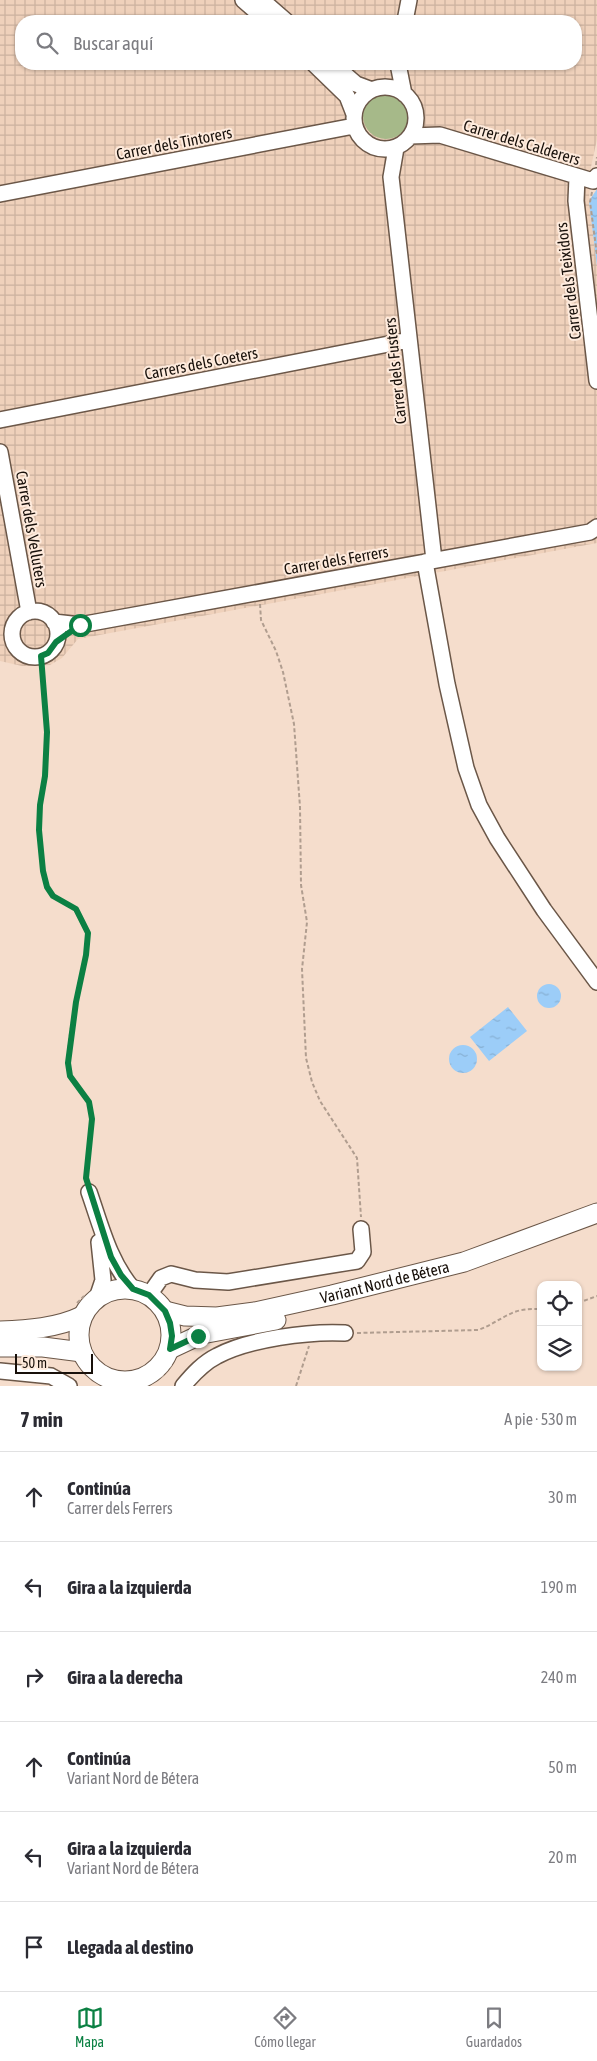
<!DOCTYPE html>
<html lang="es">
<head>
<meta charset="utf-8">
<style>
	:root { --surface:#fff; --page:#f7f7f7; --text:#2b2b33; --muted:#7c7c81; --line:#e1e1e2; --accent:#0b8043 }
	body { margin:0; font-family:"Asap Condensed",sans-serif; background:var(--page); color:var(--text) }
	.controls { position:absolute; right:15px; bottom:15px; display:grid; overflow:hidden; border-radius:10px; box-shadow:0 1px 4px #0004 }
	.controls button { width:45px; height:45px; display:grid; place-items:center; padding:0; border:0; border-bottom:1px solid var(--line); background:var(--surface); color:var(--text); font:25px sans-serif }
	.scale { position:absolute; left:15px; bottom:12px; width:78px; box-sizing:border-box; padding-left:5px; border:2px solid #18100a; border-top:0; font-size:14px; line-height:18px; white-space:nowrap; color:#18100a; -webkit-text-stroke:4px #feebdd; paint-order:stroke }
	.stop { position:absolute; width:15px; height:15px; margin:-11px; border:4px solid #0b8043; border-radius:50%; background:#fff }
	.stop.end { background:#0b8043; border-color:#fff; box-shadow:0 1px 5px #0008 }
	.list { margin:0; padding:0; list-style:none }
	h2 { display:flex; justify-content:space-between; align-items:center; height:65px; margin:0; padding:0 20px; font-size:21px }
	h2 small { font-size:16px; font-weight:400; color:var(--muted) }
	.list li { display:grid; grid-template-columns:32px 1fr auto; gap:15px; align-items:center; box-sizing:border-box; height:90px; padding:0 20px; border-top:1px solid var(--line) }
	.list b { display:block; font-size:19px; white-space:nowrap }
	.list p { margin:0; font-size:16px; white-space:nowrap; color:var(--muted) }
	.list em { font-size:16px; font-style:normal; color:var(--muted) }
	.icon { flex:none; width:28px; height:28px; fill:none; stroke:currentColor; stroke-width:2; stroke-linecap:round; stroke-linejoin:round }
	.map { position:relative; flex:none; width:597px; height:1386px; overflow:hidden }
	.search { position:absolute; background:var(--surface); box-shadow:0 1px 4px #0004; left:15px; right:15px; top:15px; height:55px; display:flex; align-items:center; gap:12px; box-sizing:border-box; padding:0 18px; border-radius:20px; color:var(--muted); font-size:19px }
	.sheet { height:605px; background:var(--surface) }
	nav { display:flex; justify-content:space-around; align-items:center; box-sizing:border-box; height:70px; border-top:1px solid var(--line); background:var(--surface); font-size:14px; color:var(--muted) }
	nav a { display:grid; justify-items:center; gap:2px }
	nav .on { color:var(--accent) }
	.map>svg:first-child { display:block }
	.industrial { fill:url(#industrial-grid); fill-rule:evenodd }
	.garden { fill:#a6b989 }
	.water { fill:url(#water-ripples) }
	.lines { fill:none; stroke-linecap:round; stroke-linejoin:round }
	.minor-casing { stroke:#6b5748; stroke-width:18 }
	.major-casing { stroke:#6b5748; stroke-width:21 }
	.path { stroke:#b09d8f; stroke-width:2; stroke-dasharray:4 2.5; stroke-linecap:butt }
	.minor { stroke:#fff; stroke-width:15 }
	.major { stroke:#fff; stroke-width:19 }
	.route { stroke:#0b8043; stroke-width:6 }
	.labels { text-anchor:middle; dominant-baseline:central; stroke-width:4; stroke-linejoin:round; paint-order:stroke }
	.street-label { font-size:16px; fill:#18100a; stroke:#feebdd }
</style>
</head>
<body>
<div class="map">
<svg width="597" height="1386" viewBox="0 0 597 1386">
	<defs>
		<pattern id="industrial-grid" width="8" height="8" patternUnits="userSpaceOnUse" patternTransform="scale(1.25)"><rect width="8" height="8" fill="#efd1bb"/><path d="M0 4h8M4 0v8" fill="none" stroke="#ccb29f"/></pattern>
		<pattern id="water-ripples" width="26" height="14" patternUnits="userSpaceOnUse" patternTransform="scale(1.25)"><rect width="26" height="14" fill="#9ccdf8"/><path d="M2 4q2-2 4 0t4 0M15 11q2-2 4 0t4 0" fill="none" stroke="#86afd3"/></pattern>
	</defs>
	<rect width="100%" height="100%" fill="#f5ddcc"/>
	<path class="industrial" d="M0,0H597V139L591,167L589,201L597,266V543L78,639L62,658L50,665L22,666L0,661ZM21,21H576V64H21Z"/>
	<path class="garden" d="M363 116a23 23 0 1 1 46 0a23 23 0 1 1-46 0Z"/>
	<path class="water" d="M597,189V266L589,201Z
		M537 996a12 12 0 1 1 24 0a12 12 0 1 1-24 0Z
		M508,1007L527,1031L489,1061L470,1037Z
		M449 1059a14 14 0 1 1 28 0a14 14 0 1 1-28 0Z"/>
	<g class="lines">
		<defs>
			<path id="minor" d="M243,0L267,21
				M262,0L286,21
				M405,21L409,0
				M314,64L347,96L354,114
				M333,64L356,84L372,90
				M398,64L404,94
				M354 118a31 31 0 1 1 62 0a31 31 0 1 1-62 0Z
				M410,136L440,135L593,181L597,176
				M396,148L391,177L434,560
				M577,177L576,201L597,381
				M0,194L354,126
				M0,420L409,340
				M0,452L29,612
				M425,562L447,684L466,768L479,805L497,838L544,910L597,982
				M12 634a23 23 0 1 1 46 0a23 23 0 1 1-46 0Z
				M54,622L80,625L590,532L597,527
				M89,1192C101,1226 109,1261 133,1289
				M149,1295L161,1278L171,1274L195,1280L228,1282L357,1261L363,1252L361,1229
				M97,1298L103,1280L99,1242
				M0,1371L51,1376L69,1386
				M121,1386L123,1382
				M183,1386C193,1374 203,1363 217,1356C249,1339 309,1331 345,1333"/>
			<g id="major">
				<circle cx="125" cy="1335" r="46"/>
				<path id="s1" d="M165,1311L185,1316L217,1317L255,1312L332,1295L464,1262L597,1213"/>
				<path d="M0,1331C28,1330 57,1328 82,1316"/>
				<path d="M0,1347H43L82,1352"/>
				<path d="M170,1349L202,1334L276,1320"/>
			</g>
		</defs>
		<use href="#minor" class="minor-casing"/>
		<use href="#major" class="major-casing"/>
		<path class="path" d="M596,165L597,157
			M592,192L590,202L597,255
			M260,604L261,620L276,651L283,672L294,724L300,807L301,885L307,922L302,969L306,1058L312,1082L320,1101L357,1158L361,1217
			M41,656C42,681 47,706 47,731C48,782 29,836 47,885C51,899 65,900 75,909C79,913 86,926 88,932C91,946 82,973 79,988C74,1008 67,1043 68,1063C68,1084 89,1093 92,1116C94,1135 84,1160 87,1180
			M77,1303L84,1296
			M578,1303L597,1296
			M357,1333L478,1330C490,1326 499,1319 510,1314C519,1309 530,1309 541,1309
			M81,1367L93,1379L107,1386
			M143,1386L162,1376L173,1363
			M296,1386L309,1346"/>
		<use href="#minor" class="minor"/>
		<use href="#major" class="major"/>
	</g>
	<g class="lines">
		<path class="route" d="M80,625L56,642L48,653L41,656L47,732L45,776L40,805L39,830L43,871L47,887L53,896L76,909L88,933L86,955L76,1002L68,1063L70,1076L89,1102L92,1119L86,1178L111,1257L121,1275L133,1289L149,1295L165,1311L170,1323L172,1336L170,1349L198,1336"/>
	</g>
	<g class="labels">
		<g class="street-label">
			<text transform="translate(522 142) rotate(17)">Carrer dels Calderers</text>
			<text transform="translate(174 143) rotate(-11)">Carrer dels Tintorers</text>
			<text transform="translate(568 281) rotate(-97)">Carrer dels Teixidors</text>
			<text transform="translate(201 363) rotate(-11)">Carrers dels Coeters</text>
			<text transform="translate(395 371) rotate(-96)">Carrer dels Fusters</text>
			<text transform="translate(32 529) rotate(80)">Carrer dels Velluters</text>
			<text transform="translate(336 560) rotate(-10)">Carrer dels Ferrers</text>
			<text stroke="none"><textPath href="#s1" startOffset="224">Variant Nord de Bétera</textPath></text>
		</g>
	</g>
</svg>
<div class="controls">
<button><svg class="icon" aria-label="locate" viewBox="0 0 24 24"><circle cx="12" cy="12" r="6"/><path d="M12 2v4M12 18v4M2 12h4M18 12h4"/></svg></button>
<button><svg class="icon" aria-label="layers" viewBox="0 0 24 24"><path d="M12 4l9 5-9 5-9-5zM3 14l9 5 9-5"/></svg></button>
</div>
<div class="scale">50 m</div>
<div class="stop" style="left:80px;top:625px"></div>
<div class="stop end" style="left:198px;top:1336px"></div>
<div class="search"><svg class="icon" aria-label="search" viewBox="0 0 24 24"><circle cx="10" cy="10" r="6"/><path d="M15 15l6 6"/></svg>Buscar aquí</div>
</div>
<section class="sheet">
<h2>7 min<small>A pie · 530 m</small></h2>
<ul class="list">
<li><svg class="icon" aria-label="ahead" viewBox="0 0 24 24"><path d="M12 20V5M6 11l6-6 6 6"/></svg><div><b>Continúa</b><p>Carrer dels Ferrers</p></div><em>30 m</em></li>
<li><svg class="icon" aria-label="left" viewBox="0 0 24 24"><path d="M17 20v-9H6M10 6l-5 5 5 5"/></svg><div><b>Gira a la izquierda</b></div><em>190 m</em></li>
<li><svg class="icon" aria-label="right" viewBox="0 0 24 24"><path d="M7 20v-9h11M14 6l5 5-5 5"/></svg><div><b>Gira a la derecha</b></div><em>240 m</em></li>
<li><svg class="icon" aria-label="ahead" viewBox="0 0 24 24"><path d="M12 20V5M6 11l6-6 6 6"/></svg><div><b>Continúa</b><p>Variant Nord de Bétera</p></div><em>50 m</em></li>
<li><svg class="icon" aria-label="left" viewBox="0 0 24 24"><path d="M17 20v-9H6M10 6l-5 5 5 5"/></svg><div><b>Gira a la izquierda</b><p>Variant Nord de Bétera</p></div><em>20 m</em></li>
<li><svg class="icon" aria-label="arrive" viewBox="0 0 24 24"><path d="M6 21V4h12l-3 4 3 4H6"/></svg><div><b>Llegada al destino</b></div></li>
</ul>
</section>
<nav>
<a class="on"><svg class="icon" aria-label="map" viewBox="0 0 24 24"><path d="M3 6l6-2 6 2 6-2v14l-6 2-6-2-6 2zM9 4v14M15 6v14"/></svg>Mapa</a>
<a><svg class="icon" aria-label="directions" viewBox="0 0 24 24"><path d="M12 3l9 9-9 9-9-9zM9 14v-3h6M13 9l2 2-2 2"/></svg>Cómo llegar</a>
<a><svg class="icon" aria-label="saved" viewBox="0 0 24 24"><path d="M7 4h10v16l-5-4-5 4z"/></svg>Guardados</a>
</nav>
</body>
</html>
